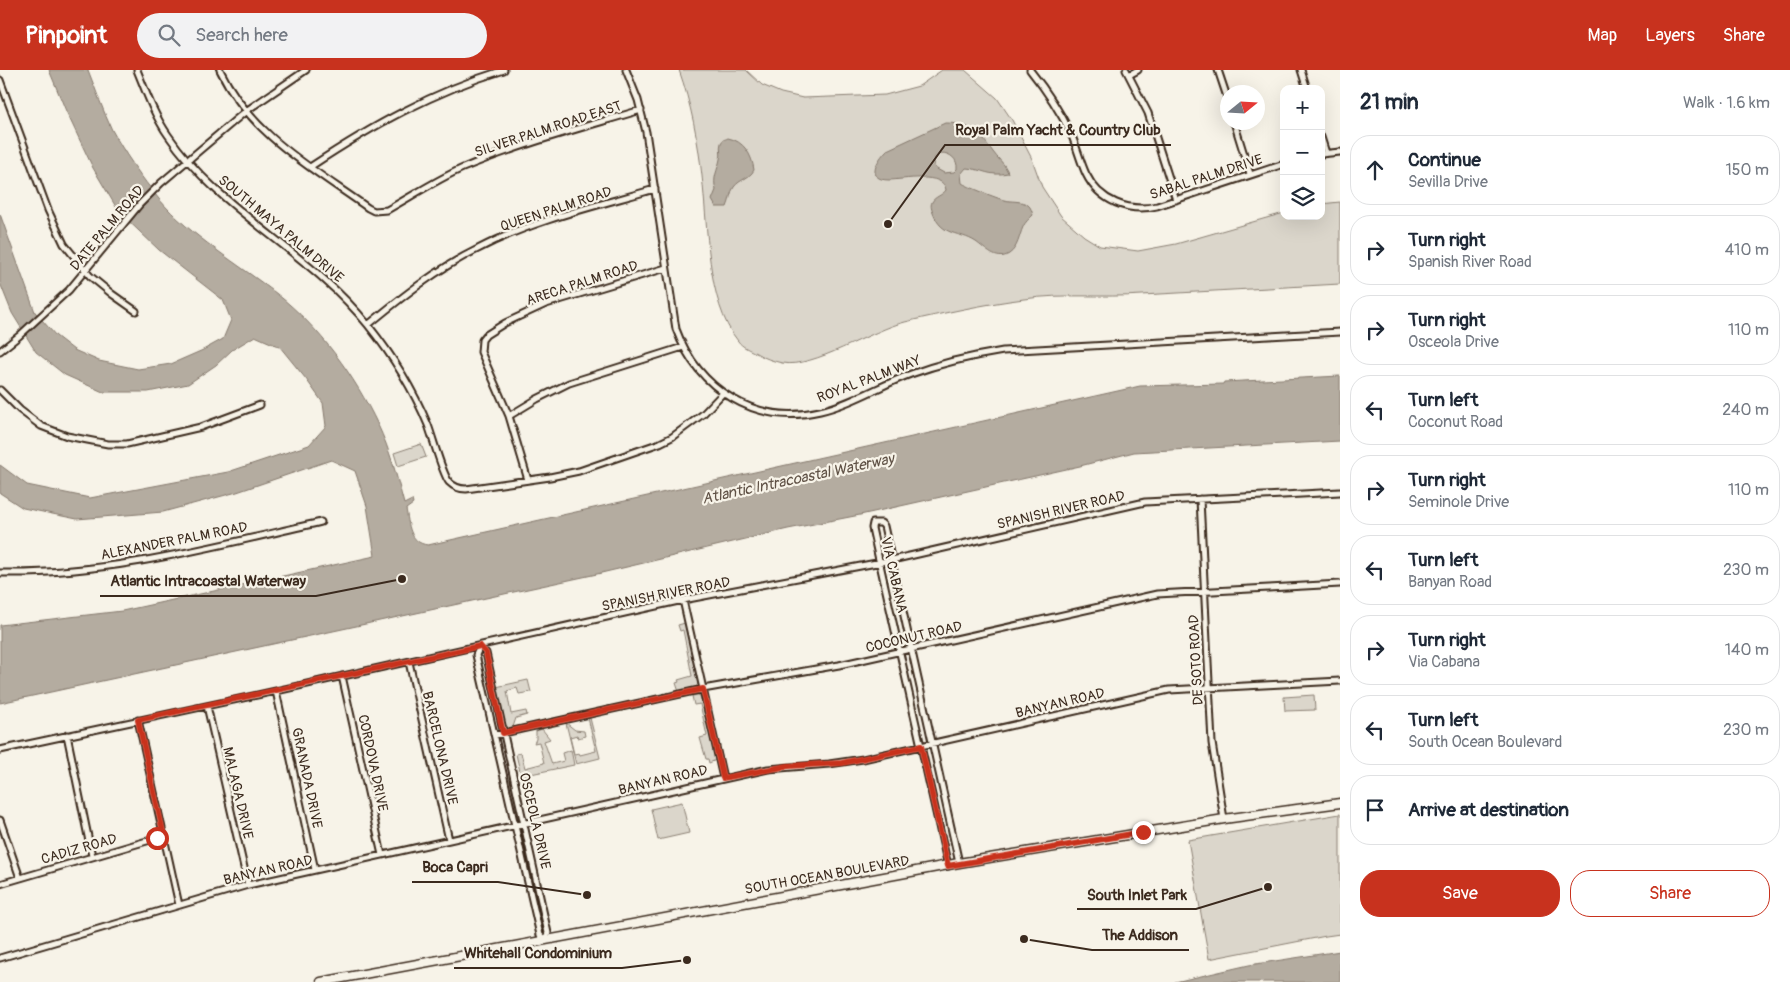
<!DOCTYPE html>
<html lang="en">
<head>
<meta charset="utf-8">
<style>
	:root { --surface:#fff; --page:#f2f2f3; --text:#1f2937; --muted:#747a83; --line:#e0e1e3; --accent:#c8321e }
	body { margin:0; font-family:Pangolin,sans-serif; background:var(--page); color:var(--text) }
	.controls { position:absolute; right:15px; top:15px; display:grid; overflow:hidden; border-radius:10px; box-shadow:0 5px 20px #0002 }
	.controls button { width:45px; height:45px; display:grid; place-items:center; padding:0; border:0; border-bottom:1px solid var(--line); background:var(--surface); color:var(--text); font:25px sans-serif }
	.compass { position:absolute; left:1220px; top:15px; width:45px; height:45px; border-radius:50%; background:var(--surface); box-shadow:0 5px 20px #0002; rotate:72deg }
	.stop { position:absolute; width:15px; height:15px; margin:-11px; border:4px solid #c8321e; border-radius:50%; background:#fff }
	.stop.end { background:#c8321e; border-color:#fff; box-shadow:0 1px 5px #0008 }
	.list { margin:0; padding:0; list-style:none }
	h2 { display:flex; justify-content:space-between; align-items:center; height:65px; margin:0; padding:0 20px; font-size:21px }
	h2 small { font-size:16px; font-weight:400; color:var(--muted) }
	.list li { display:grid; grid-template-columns:32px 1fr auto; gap:15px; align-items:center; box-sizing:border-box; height:70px; margin:0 10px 10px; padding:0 10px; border:1px solid var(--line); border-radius:20px }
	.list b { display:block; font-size:19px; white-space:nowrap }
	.list p { margin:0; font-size:16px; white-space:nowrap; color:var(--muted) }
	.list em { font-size:16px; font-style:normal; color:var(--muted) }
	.actions { display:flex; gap:10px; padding:15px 20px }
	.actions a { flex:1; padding:11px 0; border:1px solid var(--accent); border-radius:20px; text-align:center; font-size:18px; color:var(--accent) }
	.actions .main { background:var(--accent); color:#fff }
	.icon { flex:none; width:28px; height:28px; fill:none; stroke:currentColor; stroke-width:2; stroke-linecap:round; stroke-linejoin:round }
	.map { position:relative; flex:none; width:1340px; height:912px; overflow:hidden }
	header { display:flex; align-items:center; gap:30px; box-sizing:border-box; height:70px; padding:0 25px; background:var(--accent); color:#fff }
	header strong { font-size:24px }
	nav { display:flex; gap:28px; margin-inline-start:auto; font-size:18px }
	.search { width:350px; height:45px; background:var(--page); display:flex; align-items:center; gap:12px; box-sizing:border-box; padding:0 18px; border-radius:28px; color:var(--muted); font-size:19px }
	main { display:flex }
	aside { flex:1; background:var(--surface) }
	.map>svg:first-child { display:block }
	.green { fill:#dbd6cb; stroke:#8b8074 }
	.water { fill:#b4aca0; stroke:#84786c; fill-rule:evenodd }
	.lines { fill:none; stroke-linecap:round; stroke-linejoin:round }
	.street-casing { stroke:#3b2a1e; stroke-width:9 }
	.secondary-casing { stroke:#3b2a1e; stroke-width:11 }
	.street { stroke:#f7f3e8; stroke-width:5 }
	.secondary { stroke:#f7f3e8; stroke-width:8 }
	.route { stroke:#c8321e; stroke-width:6 }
	.labels { text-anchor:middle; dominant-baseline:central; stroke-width:4.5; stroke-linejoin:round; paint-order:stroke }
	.street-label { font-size:14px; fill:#3b2a1e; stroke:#f7f3e8 }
	.water-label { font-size:15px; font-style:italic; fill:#5f5145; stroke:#f7f3e8 }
	.leader { fill:none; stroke:#3b2a1e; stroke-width:2 }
	.callout-dot { fill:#3b2a1e; stroke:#f7f3e8; stroke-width:2 }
	.callout-label { font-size:15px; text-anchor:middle; font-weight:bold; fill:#3b2a1e; stroke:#f7f3e8; stroke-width:4.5; stroke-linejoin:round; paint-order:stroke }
</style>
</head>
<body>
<header>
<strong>Pinpoint</strong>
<div class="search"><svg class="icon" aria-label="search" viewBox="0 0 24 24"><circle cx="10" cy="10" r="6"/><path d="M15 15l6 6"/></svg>Search here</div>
<nav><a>Map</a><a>Layers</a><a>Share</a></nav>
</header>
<main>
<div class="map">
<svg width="1340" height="912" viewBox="0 0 1340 912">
	<rect width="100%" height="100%" fill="#f7f3e8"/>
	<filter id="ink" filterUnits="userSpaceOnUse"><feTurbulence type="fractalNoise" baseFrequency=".02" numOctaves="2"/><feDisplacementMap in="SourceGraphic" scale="10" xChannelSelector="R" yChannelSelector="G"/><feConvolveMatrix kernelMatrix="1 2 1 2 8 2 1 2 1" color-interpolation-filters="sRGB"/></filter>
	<g filter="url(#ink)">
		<path class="green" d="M679,0H746L762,15L781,23L803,28L885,25L919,16L942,0H965L997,28L1012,50L1032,89L1042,117L1061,146L1084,166L1100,176L1138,181L1176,174L1284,143V146H1321V134L1340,132V214C1274,218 1208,221 1142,225C1103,228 1063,223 1024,229C984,234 944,243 905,252C872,260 813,299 782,293C773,291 764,288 756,283C750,280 742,277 738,271C706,232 708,155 702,106C698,70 691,34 679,0Z
			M421,374L426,387L398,396L394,383Z
			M685,553L698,614L694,619L679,622L676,613L679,612L678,610L692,606L683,560L680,561L678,555Z
			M528,610L531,622L519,624L517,618L507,621L511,644L526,641L527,645L516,648L513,657L509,658L505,654L496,617Z
			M698,625L700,626L716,690L709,693L708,689H706L700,668L707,666L700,634L694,635L692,626Z
			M1314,625L1315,640L1285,641L1284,627Z
			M588,648H590L600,688L576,694L566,653L575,660L584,661L585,666L578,668L577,665L570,667L574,684L579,683L580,685L596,681Z
			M542,659L550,669L544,671L552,694L564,691L562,683L571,680L574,695L521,706L516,684L521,683L525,698L544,693L539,672L534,673L536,669V661Z
			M682,732L689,763L658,770L651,739Z
			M1340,744V864L1326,866L1209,889L1188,770Z"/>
		<path class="water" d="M49,0H88C96,20 103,41 112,60C125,84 142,108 159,129C190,166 239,194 277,224C320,258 355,306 378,355C390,380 397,407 404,434L412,430L413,434L406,439C409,454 409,473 428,475L1140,316L1223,314L1224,312L1340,306V371L1134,382L1080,396L860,445L788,459L597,504L0,633V555L122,541L375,486L367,436L355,401L331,390L237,422L163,442L77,449L23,438L0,423V395L27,415L90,428L228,402L309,375L326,356L323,333L306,309L280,277L255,266L232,280L216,295L188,314L148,322H103L65,305L36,282L12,243L0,213V144L35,242L56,266L74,280L99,291L138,299L171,294L203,280L223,269L231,250L223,230L159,180L119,142L93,98L66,41Z
			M945,53C970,53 979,62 993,82C997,88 1004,93 1007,100L1008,103C989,107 983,99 966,98L961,104L962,113C966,116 999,129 1004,130C1011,132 1021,130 1028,135C1031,137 1032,142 1033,145C1029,149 1025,152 1023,157C1019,166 1018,178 1009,184C996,192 986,179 976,172C959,161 942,167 933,143C932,140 930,136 932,132C934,127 943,125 946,120C944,101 902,110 889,110C865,110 877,90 887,80ZM941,83C950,83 958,89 957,99L954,102L944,103L935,98C932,91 934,86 941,83Z
			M728,68C744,71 752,85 754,100C749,109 740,109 734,117C730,122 730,131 727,137H716L712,130L716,120C712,108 718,100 720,89C722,84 719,78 721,73C723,69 724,70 728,68Z
			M1340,881V912H1175L1249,895Z"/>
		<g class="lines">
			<defs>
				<path id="street" d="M137,0C146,22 154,45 168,65C220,142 310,182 368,255C392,285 413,319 428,355C433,368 442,403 449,412C454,417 460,419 466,419L550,407L579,401L660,373L672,367L703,344L723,323
					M220,0C251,65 312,98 368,138L374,141L387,140C412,126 436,110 463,98C520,74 581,58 641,40
					M626,0L638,30L646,62L676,259C698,319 755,356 820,341C851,334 881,315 911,304C941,293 972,286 1003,281L1340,262
					M1030,0C1046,20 1060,41 1071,64C1077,77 1080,91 1086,104C1099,131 1129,143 1157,136L1284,94
					M1126,0L1148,43L1176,130
					M1218,0L1228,30
					M1301,0L1307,19
					M1129,5L1138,0
					M0,10L48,140L64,174L90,206L112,224L136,241
					M1234,52L1250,104
					M1321,67L1326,83
					M1321,84L1340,82
					M310,97C372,56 432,22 504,0
					M368,255C403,226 437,199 478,179C533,150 596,136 655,119
					M0,281L19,266L69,220L140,134L161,113L246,41L306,0
					M0,320L20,340L41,356L67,366L108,374H127L201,357L260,335
					M509,346L537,329L569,313L683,277
					M528,410L509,346L481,282L482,270L486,265L505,253L546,234L666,198
					M1200,429L1212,673L1224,749
					M0,503C110,505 215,476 321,452
					M683,530L723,708
					M480,576L486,583L548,863L545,870L540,865L476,585Z
					M409,592L449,770
					M342,606L382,785
					M276,621L315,800
					M207,636L248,815
					M138,650L179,835
					M67,665L92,786
					M495,665L703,619L839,595L1157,524L1340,514
					M0,680L276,621L683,530L892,490L1145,432L1340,422
					M0,750L20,808
					M948,796L877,481L872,458L873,453H881L884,456L959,793
					M0,814L164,766
					M0,888L248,815L768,699L829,694L863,689L1169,620L1340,611"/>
				<path id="secondary" d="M321,912L959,793L1224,749L1340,733"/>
			</defs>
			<use href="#street" class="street-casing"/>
			<use href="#secondary" class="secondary-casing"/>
			<use href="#street" class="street"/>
			<use href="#secondary" class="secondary"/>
		</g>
	</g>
	<g class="lines" filter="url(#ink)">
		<path class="route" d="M157,768L164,766L138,650L480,576L486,583L503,663L703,619L723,708L788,696L842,693L921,676L948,796L1143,762"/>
	</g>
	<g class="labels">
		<g class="street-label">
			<text transform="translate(548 59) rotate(-18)">SILVER PALM ROAD EAST</text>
			<text transform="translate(1206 107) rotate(-18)">SABAL PALM DRIVE</text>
			<text transform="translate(556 139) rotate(-18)">QUEEN PALM ROAD</text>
			<text transform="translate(107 158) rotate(-50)">DATE PALM ROAD</text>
			<text transform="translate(281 159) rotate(40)">SOUTH MAYA PALM DRIVE</text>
			<text transform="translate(582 213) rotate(-18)">ARECA PALM ROAD</text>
			<text transform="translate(869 309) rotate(-21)">ROYAL PALM WAY</text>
			<text transform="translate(1061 440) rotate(-13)">SPANISH RIVER ROAD</text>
			<text transform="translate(174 471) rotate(-11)">ALEXANDER PALM ROAD</text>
			<text transform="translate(894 505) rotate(77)">VIA CABANA</text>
			<text transform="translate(666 524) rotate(-11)">SPANISH RIVER ROAD</text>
			<text transform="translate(914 567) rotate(-13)">COCONUT ROAD</text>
			<text transform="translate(1196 590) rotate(-93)">DE SOTO ROAD</text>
			<text transform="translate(1060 633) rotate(-13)">BANYAN ROAD</text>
			<text transform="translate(440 678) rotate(77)">BARCELONA DRIVE</text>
			<text transform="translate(373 693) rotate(78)">CORDOVA DRIVE</text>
			<text transform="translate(307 708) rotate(78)">GRANADA DRIVE</text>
			<text transform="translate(663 710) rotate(-13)">BANYAN ROAD</text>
			<text transform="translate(238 723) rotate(77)">MALAGA DRIVE</text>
			<text transform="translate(535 751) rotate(77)">OSCEOLA DRIVE</text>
			<text transform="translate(79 779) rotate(-16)">CADIZ ROAD</text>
			<text transform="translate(268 800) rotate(-13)">BANYAN ROAD</text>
			<text transform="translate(827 805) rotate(-10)">SOUTH OCEAN BOULEVARD</text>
		</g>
		<g class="water-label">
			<text transform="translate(798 409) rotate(-12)">Atlantic Intracoastal Waterway</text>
		</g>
	</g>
	<path class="leader" d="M888 154L945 75H1171M402 509L316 526H100M587 825L498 812H412M1268 817L1196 839H1077M1024 869L1092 880H1189M687 890L622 898H454"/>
	<g class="callout-dot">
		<circle cx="888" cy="154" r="5"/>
		<circle cx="402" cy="509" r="5"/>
		<circle cx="587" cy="825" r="5"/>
		<circle cx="1268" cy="817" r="5"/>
		<circle cx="1024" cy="869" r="5"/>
		<circle cx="687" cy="890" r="5"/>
	</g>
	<g class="callout-label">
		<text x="1058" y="65">Royal Palm Yacht &amp; Country Club</text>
		<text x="208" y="516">Atlantic Intracoastal Waterway</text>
		<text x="455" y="802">Boca Capri</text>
		<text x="1137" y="830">South Inlet Park</text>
		<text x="1140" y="870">The Addison</text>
		<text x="538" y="888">Whitehall Condominium</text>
	</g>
</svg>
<div class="controls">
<button>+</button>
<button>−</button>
<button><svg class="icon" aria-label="layers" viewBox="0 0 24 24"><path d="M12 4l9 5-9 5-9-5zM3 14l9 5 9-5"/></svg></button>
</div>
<svg class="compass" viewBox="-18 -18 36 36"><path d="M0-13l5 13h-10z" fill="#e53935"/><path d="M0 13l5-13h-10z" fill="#747a83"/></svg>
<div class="stop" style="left:157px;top:768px"></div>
<div class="stop end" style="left:1143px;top:762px"></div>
</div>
<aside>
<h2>21 min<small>Walk · 1.6 km</small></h2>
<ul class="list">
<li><svg class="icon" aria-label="ahead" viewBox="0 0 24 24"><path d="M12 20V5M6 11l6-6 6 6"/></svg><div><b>Continue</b><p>Sevilla Drive</p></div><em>150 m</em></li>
<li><svg class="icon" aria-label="right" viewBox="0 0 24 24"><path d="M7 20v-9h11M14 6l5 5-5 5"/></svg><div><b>Turn right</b><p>Spanish River Road</p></div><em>410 m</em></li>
<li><svg class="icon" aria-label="right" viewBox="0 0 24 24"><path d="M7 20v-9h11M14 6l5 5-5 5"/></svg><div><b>Turn right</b><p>Osceola Drive</p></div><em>110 m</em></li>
<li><svg class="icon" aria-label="left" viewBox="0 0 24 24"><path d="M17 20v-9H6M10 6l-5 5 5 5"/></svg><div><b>Turn left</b><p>Coconut Road</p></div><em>240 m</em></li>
<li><svg class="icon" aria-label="right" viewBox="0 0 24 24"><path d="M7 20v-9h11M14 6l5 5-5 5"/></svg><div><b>Turn right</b><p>Seminole Drive</p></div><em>110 m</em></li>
<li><svg class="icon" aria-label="left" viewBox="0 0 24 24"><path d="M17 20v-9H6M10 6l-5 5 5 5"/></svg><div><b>Turn left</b><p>Banyan Road</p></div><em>230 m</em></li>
<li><svg class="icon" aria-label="right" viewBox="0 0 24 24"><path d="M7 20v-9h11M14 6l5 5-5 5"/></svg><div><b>Turn right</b><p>Via Cabana</p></div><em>140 m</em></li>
<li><svg class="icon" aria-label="left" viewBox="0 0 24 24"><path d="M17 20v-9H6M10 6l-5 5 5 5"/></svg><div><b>Turn left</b><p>South Ocean Boulevard</p></div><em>230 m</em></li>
<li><svg class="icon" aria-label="arrive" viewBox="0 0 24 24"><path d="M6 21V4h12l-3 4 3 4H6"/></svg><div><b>Arrive at destination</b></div></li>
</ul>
<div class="actions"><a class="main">Save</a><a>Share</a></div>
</aside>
</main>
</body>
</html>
